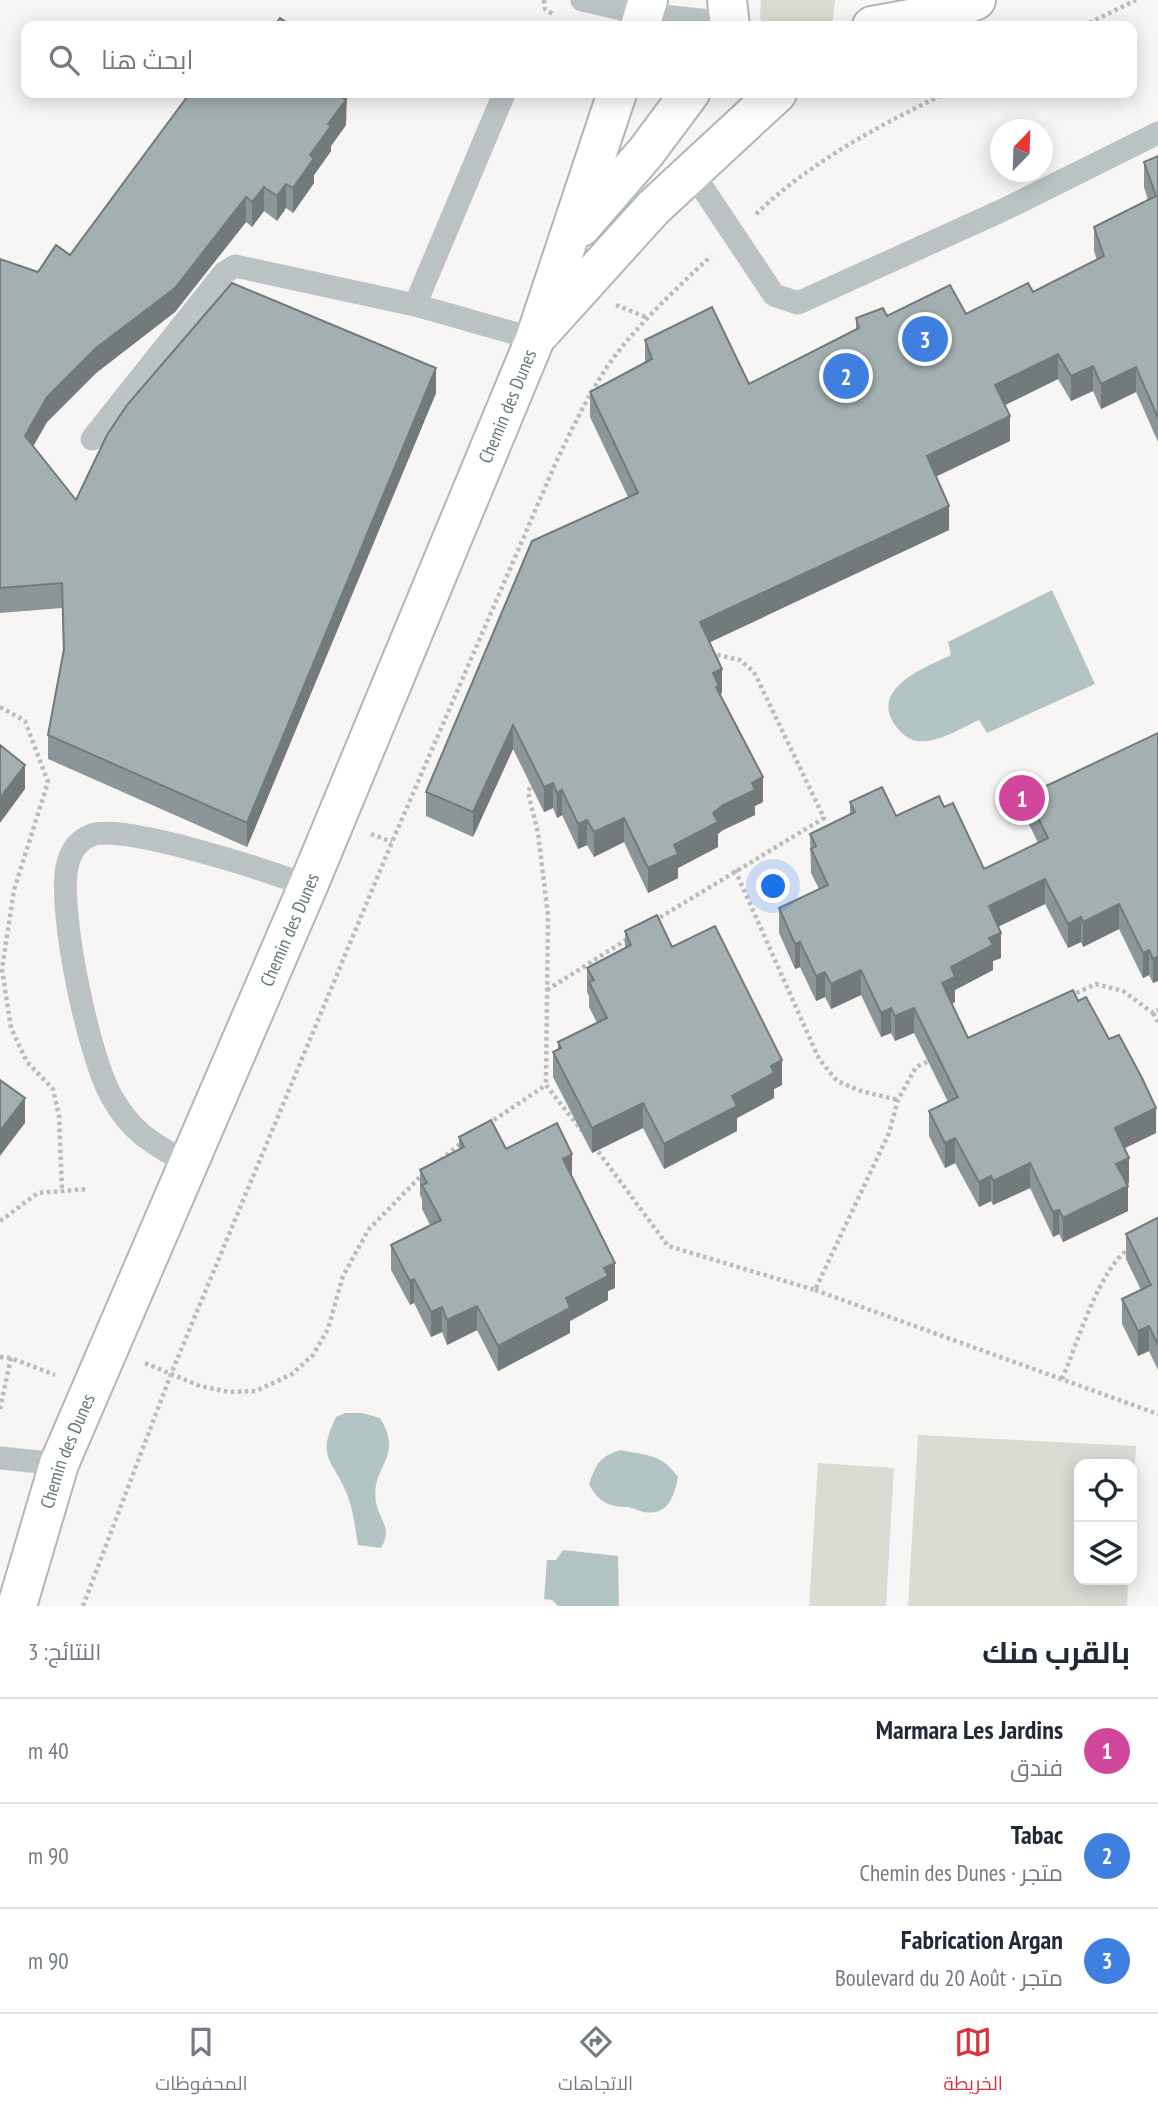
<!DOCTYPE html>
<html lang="ar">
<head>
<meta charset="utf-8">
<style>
	:root { --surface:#fff; --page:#f2f2f3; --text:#1f2937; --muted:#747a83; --line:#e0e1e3; --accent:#d9323b }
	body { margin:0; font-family:"PT Sans Narrow",Cairo,sans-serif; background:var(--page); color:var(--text); direction:rtl }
	.controls { position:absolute; right:21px; bottom:21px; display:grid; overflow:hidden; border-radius:14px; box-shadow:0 4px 18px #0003 }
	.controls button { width:63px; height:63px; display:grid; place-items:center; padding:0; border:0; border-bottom:2px solid var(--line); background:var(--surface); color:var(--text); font:35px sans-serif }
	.compass { position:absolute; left:990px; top:119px; width:63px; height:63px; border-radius:50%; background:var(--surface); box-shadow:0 4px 18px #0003; rotate:23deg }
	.you { position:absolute; left:774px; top:887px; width:24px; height:24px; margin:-18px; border:5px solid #fff; border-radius:50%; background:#1a73e8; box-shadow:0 0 0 10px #1a73e833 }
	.badge { display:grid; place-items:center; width:46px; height:46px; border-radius:50%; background:var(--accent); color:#fff; font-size:23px; font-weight:700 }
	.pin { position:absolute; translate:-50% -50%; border:4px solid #fff; box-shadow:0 2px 7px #0006 }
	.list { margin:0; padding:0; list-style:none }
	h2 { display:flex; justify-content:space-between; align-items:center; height:91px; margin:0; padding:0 28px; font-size:30px }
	h2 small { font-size:23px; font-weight:400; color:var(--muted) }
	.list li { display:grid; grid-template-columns:46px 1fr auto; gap:21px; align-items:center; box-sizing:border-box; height:105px; padding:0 28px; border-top:2px solid var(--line) }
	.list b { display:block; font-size:26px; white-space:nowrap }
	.list p { margin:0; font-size:23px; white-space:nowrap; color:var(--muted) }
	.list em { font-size:23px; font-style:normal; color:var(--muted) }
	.icon { flex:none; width:38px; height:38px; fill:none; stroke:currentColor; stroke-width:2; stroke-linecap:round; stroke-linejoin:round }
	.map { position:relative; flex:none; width:1158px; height:1606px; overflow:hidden; direction:ltr }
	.search { position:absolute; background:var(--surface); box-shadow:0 4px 18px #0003; left:21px; right:21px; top:21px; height:77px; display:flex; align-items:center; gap:18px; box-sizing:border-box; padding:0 24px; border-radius:14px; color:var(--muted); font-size:26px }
	.sheet { height:406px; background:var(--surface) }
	nav { display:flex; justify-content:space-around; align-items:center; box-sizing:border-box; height:98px; border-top:2px solid var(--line); background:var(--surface); font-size:19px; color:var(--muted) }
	nav a { display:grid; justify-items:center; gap:4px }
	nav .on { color:var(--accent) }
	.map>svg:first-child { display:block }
	.green { fill:#d8dcd3 }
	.water { fill:#b3c4c4 }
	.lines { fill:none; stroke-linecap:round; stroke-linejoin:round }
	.secondary-casing { stroke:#afb7b9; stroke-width:42 }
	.path { stroke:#b9bdbe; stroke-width:4.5; stroke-dasharray:3.5 3.5; stroke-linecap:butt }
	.lane { stroke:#bcc3c4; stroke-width:23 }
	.secondary { stroke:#fff; stroke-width:38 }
	.wall { fill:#8c9698 }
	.shaded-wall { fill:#727a7c }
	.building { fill:#a3afb1; stroke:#727a7c; stroke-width:2 }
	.labels { text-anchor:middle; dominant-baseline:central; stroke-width:7; stroke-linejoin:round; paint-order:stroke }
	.street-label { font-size:19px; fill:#647a7d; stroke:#fff }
</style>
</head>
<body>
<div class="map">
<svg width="1158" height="1606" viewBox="0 0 1158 1606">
	<rect width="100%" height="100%" fill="#f7f6f4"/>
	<path class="green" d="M761,0H835L832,26H763L760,16Z
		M918,1435L1136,1446L1132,1522V1464H1079V1580H1128L1127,1606H908Z
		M818,1463L894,1468L886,1606H809Z"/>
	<path class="water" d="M1052,590L1095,684L987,733L979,720C961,728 937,744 917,741C908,740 900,732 895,725C869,688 926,667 951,655L948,642Z
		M345,1413H362L380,1418C405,1459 370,1465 376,1502C380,1522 393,1528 381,1548L358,1545C355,1528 354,1514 348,1497C334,1459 315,1460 336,1417Z
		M621,1450C647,1456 661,1453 678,1477C674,1497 668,1516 644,1512C639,1511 633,1508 628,1507C609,1507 598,1502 589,1484C596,1464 600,1456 621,1450Z
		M563,1550L618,1556L619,1606H558L552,1600L544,1599L547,1560H556Z"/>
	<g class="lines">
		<defs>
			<g id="secondary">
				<path d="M727,0L730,26"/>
				<path d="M640,26L648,0"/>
				<path d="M872,26L948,12L976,0"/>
				<path d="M581,227L646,152L690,93"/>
				<path d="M541,332L653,208L777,93"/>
				<path id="s1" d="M17,1606L59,1464L308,886L535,339L617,93"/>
			</g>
		</defs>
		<use href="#secondary" class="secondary-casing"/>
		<path class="path" d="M544,0L545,9L554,15
			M1083,26L1136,0
			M756,214C810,162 880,125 946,93
			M616,305L648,318
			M0,707L25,721L48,782L14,890L2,969L11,1028L27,1062L53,1089L59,1116L62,1191
			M533,781L528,792L538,833L548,915L546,1085
			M371,834L392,842
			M735,870L819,1059L837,1081L861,1091L898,1100
			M654,921L824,818L754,672L740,660L709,653
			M547,990L629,938
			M1070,996L1096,984L1123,991L1153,1013L1158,1010
			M1153,1013L1158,1022
			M488,1124L546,1085L582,1131
			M594,1146L668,1246L815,1290L889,1133L898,1100L916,1067L931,1060
			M441,1160L461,1143
			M0,1221L38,1193L88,1189
			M815,1290L1158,1414
			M0,1357L11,1358L55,1375
			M145,1363L200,1386L229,1392L256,1391L292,1374L313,1355L328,1329L343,1276L369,1229L423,1174
			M1062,1379C1078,1343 1098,1269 1131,1247
			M0,1409L11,1358
			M83,1606L171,1374L392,842L557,460C576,421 594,382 621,348C648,315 680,285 711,256"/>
		<path class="lane" d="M582,0L644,14L729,23
			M692,172L774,295L798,303L1003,210L1158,133
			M415,305L504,94
			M92,439L224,273L235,266L415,305L535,339
			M188,1164C153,1143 134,1135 113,1099C89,1060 58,911 67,867C70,852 78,840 92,835C124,823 271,872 308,886
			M0,1458L59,1464"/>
		<use href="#secondary" class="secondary"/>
	</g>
	<path class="wall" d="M346,118V125L331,146V151L314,175V183L293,213L286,208L277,221L264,211L252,227L246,222L175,312L96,373L47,422L33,446L76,500L436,393L247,847L48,759V735L63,651L62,608L0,613V259L38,272L347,118Z
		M1158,156V442L1136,392L1101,409L1093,391L1071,401L1058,379L1005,405L1010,441L936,476L949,530L709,642L722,693L720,694L763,802L755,806V815L723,830L718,834V847L678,868V878L648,893L624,842L594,857L587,845L578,849L562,815L557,818L553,808L544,812L513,749L473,837L426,816V792L628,497L590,417V392L645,363V340L749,384L856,330V318L887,316L966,314L1033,292L1097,260L1094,251V227L1148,200L1144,187V162Z
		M1158,733L1153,983L1149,975L1143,978L1119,929L1083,947L1081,942L1068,948L1045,904L998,927L1001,958L993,961V970L955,990V1002L952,1004L968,1038L1078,1001L1156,1133L1124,1148L1129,1183L1127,1184L1128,1211L1063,1242L1059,1234L1053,1237L1030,1188L993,1205L991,1201L979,1207L955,1163L945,1168L929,1136V1111L948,1102L914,1033L895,1041L891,1033L881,1037L861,995L831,1009L825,997L816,1001L800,967L795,969L779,933V908L819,889L811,873L810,834L850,814V802L896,816L944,807L984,869L1038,843L1027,820V795Z
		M625,931L672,947L782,1085L774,1089V1098L737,1118V1131L664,1169L643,1128L592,1153L553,1077V1052L558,1049V1042L597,1023L589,1007V996L587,992V968L625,948Z
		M459,1137L506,1149L572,1177L615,1288L608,1291V1300L570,1321V1333L498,1371L477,1330L447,1345L442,1332L431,1337L414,1303L410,1305L391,1270V1245L430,1225L422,1209V1199L420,1195V1170L459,1149Z
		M1158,1220V1370L1149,1351L1138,1356L1122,1324V1299L1141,1290L1126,1259V1234Z"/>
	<path class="shaded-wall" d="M347,93L346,125L331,146V151L314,175V183L293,213V188L310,155Z
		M286,184V208L277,221V196Z
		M264,187V211L252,227V202Z
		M246,197V222L175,312L96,373L47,422L25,461V436L47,397Z
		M1058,354V379L995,410V385Z
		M1093,366V391L1071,401V376Z
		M1136,367V392L1101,409V384Z
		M436,368V393L247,847V823Z
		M1010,416V441L927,481V456Z
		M949,506V530L700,647V622Z
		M722,669V693L719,695L713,673Z
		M513,725V749L473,837V812Z
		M25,765V789L0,823V798Z
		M763,777V802L755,806V815L723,830L718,834V847L678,868V878L648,893V868L674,845L713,813L752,783Z
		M553,783V808L544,812V787Z
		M562,790V815L557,818V793Z
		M624,818V842L594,857V832Z
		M587,820V845L578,849V824Z
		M1045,879V904L989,931V906Z
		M1119,904V929L1083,947V922Z
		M1081,917V942L1068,948V924Z
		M1001,933V958L993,961V970L955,990V1002L942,1008V983L951,967L989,938Z
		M800,942V967L795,969V944Z
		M1149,950V975L1143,978V953Z
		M1158,956V981L1153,983V959Z
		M861,970V995L831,1009V984Z
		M825,972V997L816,1001V976Z
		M891,1008V1033L881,1037V1013Z
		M914,1008V1033L895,1041V1016Z
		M782,1060V1085L774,1089V1098L737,1118V1131L664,1169V1144L732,1096L771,1066Z
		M25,1098V1123L0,1156V1131Z
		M643,1103V1128L592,1153V1128Z
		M1156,1108V1133L1115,1153V1128Z
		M955,1138V1163L945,1168V1143Z
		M572,1154V1179L563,1159Z
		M1129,1158V1183L1116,1189V1164Z
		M1030,1163V1188L993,1205V1181Z
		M991,1176V1201L979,1207V1182Z
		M1128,1186V1211L1063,1242V1218Z
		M1059,1210V1234L1053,1237V1212Z
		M615,1263V1288L608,1291V1300L570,1321V1333L498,1371V1346L604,1268Z
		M414,1279V1303L410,1305V1281Z
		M477,1306V1330L447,1345V1320Z
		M442,1307V1332L431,1337V1312Z
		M1149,1326V1351L1138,1356V1331Z"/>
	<path class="building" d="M280,18L292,26H274Z
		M190,93H347L343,98L346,100L328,124L331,126L310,155L314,158L293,188L286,184L277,196L264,187L252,202L246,197L175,288L96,348L47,397L25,436L76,500L107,435L127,405L232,283L436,368L247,823L48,735L64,649L62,583L0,588V259L38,272L56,245L70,255Z
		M1158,156V418L1136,367L1101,384L1093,366L1071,376L1058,354L995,385L1010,416L927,456L949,506L700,622L722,669L713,673L719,686L716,687L763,777L752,783L755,790L723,805L713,813L718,822L674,845L678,854L648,868L624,818L594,832L587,820L578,824L562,790L557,793L553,783L544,787L513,725L473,812L426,792L532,541L638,493L590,392L652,359L645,340L712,307L749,384L859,328L856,318L883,308L887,316L950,285L966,314L1028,283L1033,292L1104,256L1094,227L1156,196L1144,162Z
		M1158,733V956L1153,959L1149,950L1143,953L1119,904L1083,922L1081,917L1068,924L1045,879L989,906L1001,933L989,938L993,945L951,967L955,977L942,983L968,1038L1073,990L1078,1001L1086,997L1109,1039L1119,1035L1142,1078L1156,1108L1115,1128L1129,1158L1116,1164L1128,1186L1063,1218L1059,1210L1053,1212L1030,1163L993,1181L991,1176L979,1182L955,1138L945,1143L929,1111L958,1097L914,1008L895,1016L891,1008L881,1013L861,970L831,984L825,972L816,976L800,942L795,944L779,908L828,885L811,849L816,846L810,834L855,812L850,802L882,787L896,816L939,796L944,807L953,803L984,869L1048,838L1027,795Z
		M0,745L25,765L0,798Z
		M657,915L672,947L715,926L782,1060L771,1066L774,1073L732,1096L737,1106L664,1144L643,1103L592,1128L553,1052L561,1048L558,1042L607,1018L589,982L594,980L587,968L631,945L625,931Z
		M0,1080L25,1098L0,1131Z
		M491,1120L506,1149L557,1123L572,1154L563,1159L615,1263L604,1268L608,1276L566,1298L570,1308L498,1346L477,1306L447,1320L442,1307L431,1312L414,1279L410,1281L391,1245L441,1220L422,1185L427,1183L420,1170L464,1147L459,1137Z
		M1157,1218L1158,1220V1345L1149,1326L1138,1331L1122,1299L1151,1285L1126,1234Z"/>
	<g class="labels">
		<g class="street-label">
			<text stroke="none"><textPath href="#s1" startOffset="1297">Chemin des Dunes</textPath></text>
			<text stroke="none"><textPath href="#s1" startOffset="730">Chemin des Dunes</textPath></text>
			<text stroke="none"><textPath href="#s1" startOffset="163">Chemin des Dunes</textPath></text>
		</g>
	</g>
</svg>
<div class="controls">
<button><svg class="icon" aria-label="locate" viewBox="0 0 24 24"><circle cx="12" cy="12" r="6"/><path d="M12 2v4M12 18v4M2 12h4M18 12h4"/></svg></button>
<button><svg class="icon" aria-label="layers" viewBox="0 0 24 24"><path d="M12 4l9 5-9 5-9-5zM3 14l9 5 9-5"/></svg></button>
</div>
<svg class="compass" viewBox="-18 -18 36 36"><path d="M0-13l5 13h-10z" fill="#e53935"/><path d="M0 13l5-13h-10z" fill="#747a83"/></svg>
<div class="you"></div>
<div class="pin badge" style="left:1022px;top:798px;background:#d1479c">1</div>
<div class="pin badge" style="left:846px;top:376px;background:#3f7fe0">2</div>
<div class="pin badge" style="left:925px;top:339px;background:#3f7fe0">3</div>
<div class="search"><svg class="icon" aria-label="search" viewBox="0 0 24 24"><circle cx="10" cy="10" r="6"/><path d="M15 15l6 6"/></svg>ابحث هنا</div>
</div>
<section class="sheet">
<h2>بالقرب منك<small>النتائج: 3</small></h2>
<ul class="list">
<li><span class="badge" style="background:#d1479c">1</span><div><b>Marmara Les Jardins</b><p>فندق</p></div><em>40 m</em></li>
<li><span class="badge" style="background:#3f7fe0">2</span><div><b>Tabac</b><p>متجر · Chemin des Dunes</p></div><em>90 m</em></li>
<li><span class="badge" style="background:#3f7fe0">3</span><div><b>Fabrication Argan</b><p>متجر · Boulevard du 20 Août</p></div><em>90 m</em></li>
</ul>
</section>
<nav>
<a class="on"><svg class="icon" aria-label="map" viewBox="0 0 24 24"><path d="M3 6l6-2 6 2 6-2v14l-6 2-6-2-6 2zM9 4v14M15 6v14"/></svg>الخريطة</a>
<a><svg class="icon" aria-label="directions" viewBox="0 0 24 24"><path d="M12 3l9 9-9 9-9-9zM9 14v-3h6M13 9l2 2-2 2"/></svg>الاتجاهات</a>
<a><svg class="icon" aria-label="saved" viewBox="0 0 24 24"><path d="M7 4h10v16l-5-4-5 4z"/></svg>المحفوظات</a>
</nav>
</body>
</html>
